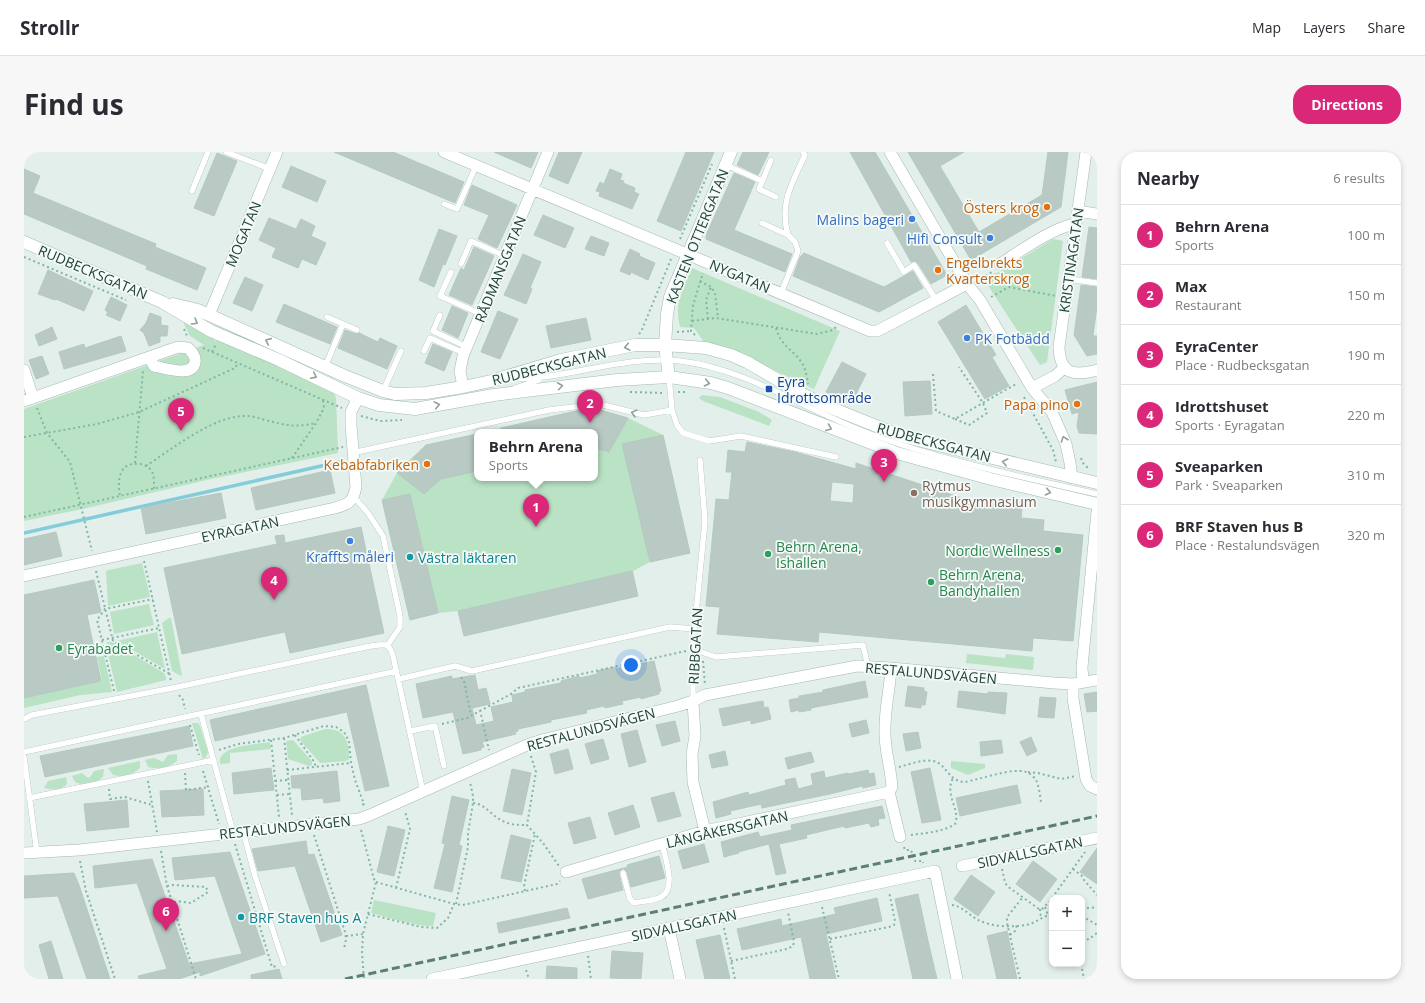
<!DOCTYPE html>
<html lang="en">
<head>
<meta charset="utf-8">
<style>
	:root { --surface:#fff; --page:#f7f7f7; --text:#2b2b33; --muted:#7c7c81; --line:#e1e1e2; --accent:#db2777 }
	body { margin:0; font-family:"Open Sans",sans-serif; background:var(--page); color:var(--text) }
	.controls { position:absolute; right:12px; bottom:12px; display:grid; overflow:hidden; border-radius:8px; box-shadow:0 2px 6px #0003 }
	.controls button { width:36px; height:36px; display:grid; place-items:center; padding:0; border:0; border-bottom:1px solid var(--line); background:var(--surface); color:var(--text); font:20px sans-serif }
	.you { position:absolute; left:607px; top:513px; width:14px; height:14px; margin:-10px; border:3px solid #fff; border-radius:50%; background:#1a73e8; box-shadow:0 0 0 6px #1a73e833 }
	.badge { display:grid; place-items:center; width:26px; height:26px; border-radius:50%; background:var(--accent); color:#fff; font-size:13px; font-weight:700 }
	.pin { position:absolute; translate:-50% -33px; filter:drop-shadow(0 1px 2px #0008) }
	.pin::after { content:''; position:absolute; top:21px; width:14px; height:12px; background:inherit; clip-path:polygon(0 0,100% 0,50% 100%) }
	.popup { position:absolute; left:450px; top:277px; width:124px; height:52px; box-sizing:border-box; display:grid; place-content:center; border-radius:8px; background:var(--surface); filter:drop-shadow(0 1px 3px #0005); font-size:13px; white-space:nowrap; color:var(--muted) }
	.popup b { font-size:15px; color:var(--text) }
	.popup::after { content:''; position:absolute; left:50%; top:100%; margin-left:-8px; border:8px solid transparent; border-top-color:var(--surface) }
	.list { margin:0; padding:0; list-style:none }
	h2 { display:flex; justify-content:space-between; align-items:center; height:52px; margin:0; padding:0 16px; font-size:17px }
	h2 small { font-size:13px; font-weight:400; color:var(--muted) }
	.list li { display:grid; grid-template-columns:26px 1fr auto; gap:12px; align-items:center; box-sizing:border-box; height:60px; padding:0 16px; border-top:1px solid var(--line) }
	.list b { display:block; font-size:15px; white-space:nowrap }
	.list p { margin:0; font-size:13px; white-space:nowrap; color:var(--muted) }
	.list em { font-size:13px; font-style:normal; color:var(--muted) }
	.map { position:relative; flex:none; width:1073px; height:827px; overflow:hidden; border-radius:16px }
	header { display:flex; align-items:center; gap:24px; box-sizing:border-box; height:56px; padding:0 20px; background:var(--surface); border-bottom:1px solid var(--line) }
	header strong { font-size:19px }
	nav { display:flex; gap:22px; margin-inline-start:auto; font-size:14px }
	.intro { display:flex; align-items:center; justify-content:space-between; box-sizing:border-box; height:96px; padding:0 24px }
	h1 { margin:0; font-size:28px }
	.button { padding:10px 18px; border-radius:16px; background:var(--accent); color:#fff; font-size:14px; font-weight:700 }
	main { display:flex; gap:24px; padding:0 24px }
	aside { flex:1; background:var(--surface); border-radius:16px; box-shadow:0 2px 6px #0003 }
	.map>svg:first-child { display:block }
	.green { fill:#bae2c5 }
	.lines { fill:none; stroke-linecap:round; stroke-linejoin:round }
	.stream { stroke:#85ccda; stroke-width:3.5 }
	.building { fill:#b8cac3; stroke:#b5c9c1; fill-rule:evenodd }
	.service-casing { stroke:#a5b8b2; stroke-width:6 }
	.minor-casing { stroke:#a5b8b2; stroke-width:12 }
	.tertiary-casing { stroke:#a5b8b2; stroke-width:13 }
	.secondary-casing { stroke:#a0bcb2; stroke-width:13 }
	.path { stroke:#80b6a6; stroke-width:2; stroke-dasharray:2 3; stroke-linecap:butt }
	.service { stroke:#fff; stroke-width:5.5 }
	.minor { stroke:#fff; stroke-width:11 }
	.tertiary { stroke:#fff; stroke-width:12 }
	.secondary { stroke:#fff; stroke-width:12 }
	.rail { stroke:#5b7e75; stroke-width:3; stroke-dasharray:8 4; stroke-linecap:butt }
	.oneway { stroke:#90a19c }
	.food-dot { fill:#e8710a; stroke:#f4faf7; stroke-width:1.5 }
	.shop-dot { fill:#3f7fe0; stroke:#f4faf7; stroke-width:1.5 }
	.transit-dot { fill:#1a4fb4; stroke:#f4faf7; stroke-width:1.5 }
	.education-dot { fill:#8d6e63; stroke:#f4faf7; stroke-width:1.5 }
	.leisure-dot { fill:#2e9e5b; stroke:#f4faf7; stroke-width:1.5 }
	.culture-dot { fill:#0f9aa8; stroke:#f4faf7; stroke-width:1.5 }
	.labels { text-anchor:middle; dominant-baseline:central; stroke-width:3.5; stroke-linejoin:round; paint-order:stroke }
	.food-label { font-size:14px; fill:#c56008; stroke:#f4faf7; text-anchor:end }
	.shop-label { font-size:14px; fill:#366cbe; stroke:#f4faf7; text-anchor:end }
	.street-label { font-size:14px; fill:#20433a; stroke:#f4faf7 }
	.transit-label { font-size:14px; fill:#164399; stroke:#f4faf7; text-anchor:start }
	.education-label { font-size:14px; fill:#785e54; stroke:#f4faf7; text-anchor:start }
	.leisure-label { font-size:14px; fill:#27864d; stroke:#f4faf7; text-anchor:start }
	.culture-label { font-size:14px; fill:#0d838f; stroke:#f4faf7; text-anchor:start }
</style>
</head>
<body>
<header>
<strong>Strollr</strong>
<nav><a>Map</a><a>Layers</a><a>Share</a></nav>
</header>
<div class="intro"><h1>Find us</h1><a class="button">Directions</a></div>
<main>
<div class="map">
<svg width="1073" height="827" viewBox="0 0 1073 827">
	<rect width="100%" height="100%" fill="#e3efea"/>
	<path class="green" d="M1029,87L1039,89L1023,210L1016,213L961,129L969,122L975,120Z
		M668,116L816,179L790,237L703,196L680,190L670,176L656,175C650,150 659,137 668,116Z
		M159,170L190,187V189L197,187L309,239L312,246L314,301L187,327L63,356L0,369V257L180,193L166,184Z
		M678,243L696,245L735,260L748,268L745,274L679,249L675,246Z
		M568,255L604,266L639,283L666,401L626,410L609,419L614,444L440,484L434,459L414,461L386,468L358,348L373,321L402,293L453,282V326H571V280H461Z
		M118,411L126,445L84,454L82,419L85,418Z
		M125,452L130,473L90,482L86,460Z
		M145,466H147L158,523L157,524L148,519L138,471Z
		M133,480L141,517L93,489Z
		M83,490H88L140,521L142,525V528L93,540L82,493Z
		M943,502L981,506L982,502L1010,505L1009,518L942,511Z
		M80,504L88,540L56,543L0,556V546L78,529L73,505Z
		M168,571H174L176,574L184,600L182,605L179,607Z
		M301,577C321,576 326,590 325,607L322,609L296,611L276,588L277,585Z
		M269,588L286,607L288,610V613L285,614L264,607L262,589Z
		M246,590L247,597L206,601V611L197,612L196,611C193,594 234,592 246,590Z
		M153,602V609C144,616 135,618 124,615L121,608L130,606L139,610L144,603Z
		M116,609V616C108,623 100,626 89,623L84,616Z
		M927,609L961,612V616L944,623L927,616Z
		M80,617L79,625C71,632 61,635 51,630L48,624L58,621L64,626L66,625L70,619Z
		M42,625L43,632C36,639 30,638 20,636L24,629Z
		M350,748L412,761L409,774C388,774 368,766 347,761Z"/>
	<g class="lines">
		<path class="stream" d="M0,381L315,310"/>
	</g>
	<path class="building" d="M310,0H369L440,30L431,51Z
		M470,0H514L507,16Z
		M535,0H558L544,32L525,24Z
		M662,0H690L657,79L633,69Z
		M719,0H745L734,23L713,13Z
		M826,0H851L923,123L907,132L893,110L890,109L887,110Z
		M884,0H940L916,14L955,80L1018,43L1024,0H1044L1037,55L947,108Z
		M193,1L213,9L190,64L170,56Z
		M267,14L302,29L293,50L258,35Z
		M0,17L16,24L9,41L132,92L131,95L182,116L173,138L122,117L123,114L0,62Z
		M586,17L598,22L596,28L600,29L599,31L611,36L610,40L615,42L608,57L575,44L576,40L572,39L576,30L580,32Z
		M710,21L731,30L710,78L768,102L761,120L682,87V83Z
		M448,33L493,53L473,96L454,87L465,63L440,53Z
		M519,63L550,76L541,96L510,83Z
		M245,66L272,77L277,67L291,74L287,84L302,91L292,113L278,107L274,116L248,105L252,96L235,88Z
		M1065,75L1073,76V127L1058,125Z
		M415,77L433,84L421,113L419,112L410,135L395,128Z
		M567,84L585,91L580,104L561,97Z
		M450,95L470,104L448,153L425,143L437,116L440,118Z
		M606,97L616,102L615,104L631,111L624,128L607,120L606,123L596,119Z
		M780,101L860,135L889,119L899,136L855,160L769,124L776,105Z
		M499,102L517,110L506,136L508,137L502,152L480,143Z
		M24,118L69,139L60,159L32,147L31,148L14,142Z
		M221,125L239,133L228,159L209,151Z
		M1057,133L1073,135V154L1069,184H1073V202L1063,204L1050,183Z
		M87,145L103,153L96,169L82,163L84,160L81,158Z
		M260,152L313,175L306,192L252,170Z
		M942,153L972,203L968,205L985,234L961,247L914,170Z
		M428,154L444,161L434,186L418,178Z
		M474,159L494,167L476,207L457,200Z
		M126,161L137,165V173L144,174L143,184H136V190L125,194L120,181L116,178L122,171Z
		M562,166L567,188L527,196L522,174Z
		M28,175L33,187L15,194L11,183Z
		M321,178L332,182L335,181L354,190L356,186L373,194L363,217L314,196Z
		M97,184L102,199L40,217L35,200L60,192L61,196Z
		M409,192L428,200L420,219L401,211Z
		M18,204L25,222L12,227L5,208Z
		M818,210L842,222L827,252L802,240Z
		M906,229L908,262L881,264L879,230Z
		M1073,230V282L1055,281L1053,274L1055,260L1048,262L1041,238Z
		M572,257L604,266L585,300L571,296V280H477V276L552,259Z
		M453,282V319L417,327L400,342L373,321L402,293Z
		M639,283L666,401L626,410L598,292Z
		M723,290L771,300L832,317V311L950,350L998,354L997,366L1020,368L1019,379L1059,383L1049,489L1009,486L1008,499L795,480L794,490L693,482L696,455L682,454L692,347L705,348L708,320H702L704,298L721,300ZM808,330L830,332L829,351L806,349Z
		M306,318L311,341L232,358L227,336Z
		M197,341L202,366L122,382L117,356Z
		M386,342L414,461L386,468L358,348Z
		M337,375L360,481L266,501L261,480L158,502L140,416L253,392L251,384L260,383L261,391Z
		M32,380L38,404L0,413V387Z
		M608,419L614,444L440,484L434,459Z
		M70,428L77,460L63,463L77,529L0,546V443Z
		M630,509L637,539L635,540V542L617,547V545L598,549L599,552L581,556L580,554L562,558L563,561L527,568V570L494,577V579L491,580L492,582L458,590L460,595L457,596V598L439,602L429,560L399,566L392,532L428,524V527L451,523L454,538L462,536L466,552L448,556L452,573L470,569L467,555L489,550L488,543L501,540V538L537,531V529L555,524L556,526L573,522V519L591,515V517Z
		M841,529L844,545L787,556V558L775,560V558L767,560L765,548L775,546V544L799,540V538Z
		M342,533L365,634L341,639L323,560L191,589L186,568Z
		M884,534L900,536V539L903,540L901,553H897V556L881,554Z
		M935,539L964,542V540L983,541L981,562L933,555Z
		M1073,540V559L1063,560L1060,542Z
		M1016,545L1032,546L1030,566L1014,565Z
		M739,549L740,556L744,555L747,567L727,572V568L699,574L695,557Z
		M842,568L845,581L828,585L825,572Z
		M651,569L656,589L638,594L632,573Z
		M165,574L169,594L21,625L16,604Z
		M613,578L622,610L605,615L597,582Z
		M894,580L897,596L882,599L879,582Z
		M1007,585L1013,599L1003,604L996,590Z
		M579,587L585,607L567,612L561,592Z
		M977,588L979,601L957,604L956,590Z
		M544,597L549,617L531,622L526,602Z
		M701,599L704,613L688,616L685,603Z
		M787,600L790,610L764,617L761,606Z
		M247,616L250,638L210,642L208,621Z
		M906,616L917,668L898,671L887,620Z
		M488,617L507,621L498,663L479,659Z
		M844,618L845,622L850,621L852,633L839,636L838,634L806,642L738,656L737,652L706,659L707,662L692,666L689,650L724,640L725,643L762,633L761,628L771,626L774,637L789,633L787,622L800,619L801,626L824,621L825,622Z
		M313,619L316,649L300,651L299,646L278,648L277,636H268L267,624Z
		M993,633L997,651L936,664L932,646Z
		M179,637L180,663L138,665L136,639Z
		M650,640L657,664L634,670L627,646Z
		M428,644L445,648L435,693L438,694L428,740L410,736L421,692L418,691Z
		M103,648L105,675L63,679L60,652Z
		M609,653L616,675L591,683L584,661Z
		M858,654L861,666L854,667L855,673L847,675L845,671L821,676L820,674L782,683L783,686L755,692L762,721L752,723L745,692L714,700L715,701L700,705L697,690L734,680L736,685L768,678L767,673Z
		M566,665L572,686L550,692L544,671Z
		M364,674L381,678L370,724L353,720Z
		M487,683L507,688L497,730L477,726Z
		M282,689L284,703L290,702L318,783L297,790L271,714L234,719L228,697Z
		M680,692L685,710L659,717L654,699Z
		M1073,696V732L1056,720Z
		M206,700L241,802L176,824V820L155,827H115L114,824L143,817L113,731L71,736L69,714L128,707L165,812L218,802L191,724L151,728L148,706Z
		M635,704L641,726L607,735L603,720L600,717H598L595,722L599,738L564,747L558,727L604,715L603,713Z
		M1009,709L1033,727L1016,750L992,732Z
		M50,721L55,733L86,827H63L34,744L0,746V724Z
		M947,723L971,740L954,764L930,747Z
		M894,742L904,789L913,827H889L871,747Z
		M853,746L858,769L802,782L812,827H786L777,785L718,798L713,777L757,767L758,774L812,762L810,756Z
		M543,756L546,766L475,781L473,771Z
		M983,779L993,827H973L963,784Z
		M696,783L706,827H681L672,788Z
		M27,789L39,827H25L15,793Z
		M588,799L619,801L617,827L586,826Z
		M523,814L553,816V827H522Z
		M255,817L258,827H227V823Z"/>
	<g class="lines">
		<defs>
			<path id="service" d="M202,0L246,17
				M747,8L735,37L752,45
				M702,13L738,29
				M168,39L184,0
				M420,52L433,57L452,14
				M738,71L764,83L771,90L774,99L757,141
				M764,83C755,52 768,31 781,3L779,0
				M863,91L880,120L890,113L912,148
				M437,112L447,89L481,104
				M427,120L416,144L457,162
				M1045,127L1073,131
				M416,163L409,179L443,195
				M319,172L333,178
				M400,199L406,186L440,201
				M301,215L319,172L303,165
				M645,225L648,258L653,273L659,281L685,289L717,284L812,305
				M489,227C501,226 514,226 526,224C569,218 612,204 656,209C725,217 784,260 849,283C920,309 999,325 1073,342
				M491,236L515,228
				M359,239L377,199
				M328,301L525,258L575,252L620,263L648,258
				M330,345L344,361L359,384L376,464V475L363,494
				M669,497L692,505L839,493L844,515
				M375,527L431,514L448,519L646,475L671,477
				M669,549V492L681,369L676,308
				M177,562L209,680
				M0,567L8,563L149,536L327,498C335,497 355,491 362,493C366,495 368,500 369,504L399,640
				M386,579L411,574L420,614
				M0,600L373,519
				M0,605L13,701
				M5,646L190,608
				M219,679L231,724L260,812
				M599,721L606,747L610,751C618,749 630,749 637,745C653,737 641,705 638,692"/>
			<path id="minor" d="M420,0L846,179H853L861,175L943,132
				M866,0L943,132L956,148L1008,236L1028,260L1042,292L1046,311L1048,326
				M1062,0L1035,195C1036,223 1050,224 1073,218
				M1054,59L1073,62
				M976,112C995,100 1031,74 1052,72
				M185,163L253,0
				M0,218L9,246
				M439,235L436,219L439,204L524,0
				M1008,236L1031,224L1041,215
				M0,249L154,195L164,196C168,200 172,204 171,210C169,226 140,216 130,214L125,205
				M0,424L311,356C325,352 329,350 332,335L327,273V260L334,246
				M867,516C866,538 860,559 861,582C861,599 867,617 868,635L865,640L876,685
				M1059,530L1058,515L1073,360
				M1049,532V546L1062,627L1066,634L1073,637
				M669,549L671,584L668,602L669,630L681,679
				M0,701L55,698L335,667L346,663L503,593L518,588L654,554L669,549L681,543L833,514L867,516L1030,531L1049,532L1073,528
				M938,714L1073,686
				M542,720L681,679L865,640
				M645,776L656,827
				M408,827L911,719L933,827"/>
			<path id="tertiary" d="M641,193L643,162L646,145L707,0"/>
			<path id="secondary" d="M0,90L138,150L187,179L255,208L334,246L355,253L391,257L470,243L593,228L645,225L687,231L704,236L873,301L967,327L1073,352
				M149,152L174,158L321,224L359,239L371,242L402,241L439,235L467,229L537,208L611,193H641L682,196L707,203L723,210L773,239L800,253L877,284L1073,331
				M641,193L645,225"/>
		</defs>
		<use href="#service" class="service-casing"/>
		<use href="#minor" class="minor-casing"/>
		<use href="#tertiary" class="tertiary-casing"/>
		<use href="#secondary" class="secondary-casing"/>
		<path class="path" d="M656,87L688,12
			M0,105L102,148
			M978,123L985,135
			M676,129L687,135L691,141L694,166
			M953,129L968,120
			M967,145L985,135L1032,144
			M684,167L682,148L687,135
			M668,169L692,166L793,182L809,178L812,175
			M752,176C757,195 769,197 778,211C782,217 783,226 784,232
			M160,177L164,186
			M653,180L667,179
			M615,182L617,180L647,107
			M671,183L667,179L669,153L679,121
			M179,196L318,256
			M188,200L192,192
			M909,222L912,259L931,267L992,232
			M606,240L639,241
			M654,240H663
			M1000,245L1029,298L1032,310
			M13,256L23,281L46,310L68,399
			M337,264L356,269L378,268
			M931,267L945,273L963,261L959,251L935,215
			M0,285L73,272L115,260L211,216L214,211
			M268,306L292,271L300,256L299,248
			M1057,306L1059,311L1065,317
			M111,311L119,219
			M122,314C148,297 192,262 223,264C229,264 235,266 241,268C261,273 271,276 292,271
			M96,343C93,329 95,310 114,312C118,312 122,313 125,316C131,321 130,330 130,337
			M0,365L319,295
			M120,409L147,529
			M72,419L89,489L146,522
			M78,488L135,476
			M679,509L681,533
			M437,525L440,529L447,563
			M90,539L73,468L81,457L129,447
			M155,543L159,548L161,557
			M456,558L465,598
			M418,572L443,566L487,542L494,536L662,499
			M166,573L175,603
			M271,583L291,611V615
			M260,586L268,663
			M247,588L255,665
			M195,598L214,592L260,586L300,574L312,575L320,580L325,589L327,611L331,628L340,652L338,653
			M507,604L512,620L503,673L519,691L535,714
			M875,615C886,612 899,607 909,609C922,611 924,629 940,630C955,628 989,615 1002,620C1006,621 1010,625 1012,628C1015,634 1016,643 1017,650
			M263,618L327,611
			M179,619L195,672
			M1004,620L1014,621L1037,627L1052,624
			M161,621L162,638L185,635
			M124,629L133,680
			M251,629L264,628
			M85,637L86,647L101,645L128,653
			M253,643L266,642
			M449,651C461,652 467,663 477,668C485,673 494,673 503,673
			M337,678L350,727L352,730L339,782L338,801L340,827
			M290,683L321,780L322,787L320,797
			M887,683C901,681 919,680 931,672C937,658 920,643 929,626
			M211,692L248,815L253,814
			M880,695L881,698H887L891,709H899V711
			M137,699L143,734L172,827
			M56,709L62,739L91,827
			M978,717L981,730L983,734L1015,757H1018L1028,747
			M1049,717L1058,724L1060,728L1073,743
			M352,730L430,752L439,753L533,732L536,729
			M143,734L149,733L182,735L184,740L167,751L154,749L148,751
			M372,736L386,677L381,659
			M501,739L500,734L511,682
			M1028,746L1061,700
			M432,752L444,695V681L449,651V644L446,630
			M928,753C938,754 945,763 954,768C968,775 991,776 1006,772C1014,769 1020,764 1028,762
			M798,755L815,827
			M1021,755L1024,763
			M1016,757V762L1018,765
			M1058,757L1073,755
			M344,762L397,775L413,776L424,766L430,752
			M1058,764L1073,773
			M700,776L711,827
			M986,783L991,779L993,773
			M322,784L339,782
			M806,787L865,775L870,773L871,769L865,740
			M1058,789L1065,787L1073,781
			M564,804L567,827
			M707,809L763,797L769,794L770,790L764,760
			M1057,812L1060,827
			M502,818L505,827
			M996,827L983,771V765L999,745"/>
		<use href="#service" class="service"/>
		<use href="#minor" class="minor"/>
		<use href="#tertiary" class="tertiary"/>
		<use href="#secondary" class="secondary"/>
		<path class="rail" d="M321,827L1073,664"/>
	</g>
	<defs><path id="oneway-chevron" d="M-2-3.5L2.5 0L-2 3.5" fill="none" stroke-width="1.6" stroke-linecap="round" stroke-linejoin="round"/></defs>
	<g class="oneway">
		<use href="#oneway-chevron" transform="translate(171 170) rotate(30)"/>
		<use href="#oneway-chevron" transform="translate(244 189) rotate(-156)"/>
		<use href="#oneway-chevron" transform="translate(603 195) rotate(169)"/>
		<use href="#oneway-chevron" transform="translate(290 224) rotate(26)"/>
		<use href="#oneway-chevron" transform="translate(683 231) rotate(12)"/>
		<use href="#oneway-chevron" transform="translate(536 234) rotate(-7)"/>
		<use href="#oneway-chevron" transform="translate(413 253) rotate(-11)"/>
		<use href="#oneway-chevron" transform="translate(610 261) rotate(-165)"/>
		<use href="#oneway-chevron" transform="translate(805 276) rotate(21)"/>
		<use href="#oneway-chevron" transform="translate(1040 287) rotate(-109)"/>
		<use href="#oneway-chevron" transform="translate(981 310) rotate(-167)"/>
		<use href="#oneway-chevron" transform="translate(1024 340) rotate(13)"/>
	</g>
	<g class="food-dot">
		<circle cx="1023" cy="55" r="4"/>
		<circle cx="914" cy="118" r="4"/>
		<circle cx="1053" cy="252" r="4"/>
		<circle cx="403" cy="312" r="4"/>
	</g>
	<g class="shop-dot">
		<circle cx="888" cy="67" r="4"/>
		<circle cx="966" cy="86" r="4"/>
		<circle cx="943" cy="186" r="4"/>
		<circle cx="326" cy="389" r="4"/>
	</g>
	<rect class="transit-dot" x="741" y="233" width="8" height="8" rx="2"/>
	<circle class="education-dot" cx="890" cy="341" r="4"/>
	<g class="leisure-dot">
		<circle cx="1034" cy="398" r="4"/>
		<circle cx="744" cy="402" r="4"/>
		<circle cx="907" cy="430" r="4"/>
		<circle cx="35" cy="496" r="4"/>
	</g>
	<g class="culture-dot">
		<circle cx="386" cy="405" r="4"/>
		<circle cx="217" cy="765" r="4"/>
	</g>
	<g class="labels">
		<g class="food-label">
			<text x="1015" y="55">Östers krog</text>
			<text x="922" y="110" text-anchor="start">Engelbrekts<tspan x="922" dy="16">Kvarterskrog</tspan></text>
			<text x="1045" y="252">Papa pino</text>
			<text x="395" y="312">Kebabfabriken</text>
		</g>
		<g class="shop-label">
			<text x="880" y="67">Malins bageri</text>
			<text x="958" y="86">Hifi Consult</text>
			<text x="951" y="186" text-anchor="start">PK Fotbädd</text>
			<text x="326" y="404" text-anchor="middle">Kraffts måleri</text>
		</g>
		<g class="street-label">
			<text transform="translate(219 82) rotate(-67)">MOGATAN</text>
			<text transform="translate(673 84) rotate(-68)">KASTEN OTTERGATAN</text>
			<text transform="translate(1047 108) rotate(-82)">KRISTINAGATAN</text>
			<text transform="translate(476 117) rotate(-68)">RÅDMANSGATAN</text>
			<text transform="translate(69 120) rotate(23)">RUDBECKSGATAN</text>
			<text transform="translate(716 124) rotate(23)">NYGATAN</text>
			<text transform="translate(525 214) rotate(-14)">RUDBECKSGATAN</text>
			<text transform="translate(910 290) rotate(15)">RUDBECKSGATAN</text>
			<text transform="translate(216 377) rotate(-12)">EYRAGATAN</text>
			<text transform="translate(671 494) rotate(-87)">RIBBGATAN</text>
			<text transform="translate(907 521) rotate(5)">RESTALUNDSVÄGEN</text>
			<text transform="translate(567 577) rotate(-15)">RESTALUNDSVÄGEN</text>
			<text transform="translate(261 675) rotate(-6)">RESTALUNDSVÄGEN</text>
			<text transform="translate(703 677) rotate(-13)">LÅNGÅKERSGATAN</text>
			<text transform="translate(1006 700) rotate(-12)">SIDVALLSGATAN</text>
			<text transform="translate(660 773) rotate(-12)">SIDVALLSGATAN</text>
		</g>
		<g class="transit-label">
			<text x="753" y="229">Eyra<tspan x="753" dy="16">Idrottsområde</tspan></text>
		</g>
		<g class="education-label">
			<text x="898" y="333">Rytmus<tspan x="898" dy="16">musikgymnasium</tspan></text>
		</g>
		<g class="leisure-label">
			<text x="752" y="394">Behrn Arena,<tspan x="752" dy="16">Ishallen</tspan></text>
			<text x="1026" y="398" text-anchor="end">Nordic Wellness</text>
			<text x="915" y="422">Behrn Arena,<tspan x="915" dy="16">Bandyhallen</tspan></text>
			<text x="43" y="496">Eyrabadet</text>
		</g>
		<g class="culture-label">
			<text x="394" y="405">Västra läktaren</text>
			<text x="225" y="765">BRF Staven hus A</text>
		</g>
	</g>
</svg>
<div class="controls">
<button>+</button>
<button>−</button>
</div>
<div class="you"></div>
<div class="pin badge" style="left:512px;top:375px">1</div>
<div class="popup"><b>Behrn Arena</b>Sports</div>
<div class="pin badge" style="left:566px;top:271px">2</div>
<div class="pin badge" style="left:860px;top:330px">3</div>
<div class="pin badge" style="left:250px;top:448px">4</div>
<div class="pin badge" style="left:157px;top:279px">5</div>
<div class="pin badge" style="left:142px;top:779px">6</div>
</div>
<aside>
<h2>Nearby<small>6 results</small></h2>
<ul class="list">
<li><span class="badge">1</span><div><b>Behrn Arena</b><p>Sports</p></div><em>100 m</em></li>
<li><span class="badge">2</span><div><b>Max</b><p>Restaurant</p></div><em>150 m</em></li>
<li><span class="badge">3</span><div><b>EyraCenter</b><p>Place · Rudbecksgatan</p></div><em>190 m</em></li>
<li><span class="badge">4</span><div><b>Idrottshuset</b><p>Sports · Eyragatan</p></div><em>220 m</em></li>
<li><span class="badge">5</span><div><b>Sveaparken</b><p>Park · Sveaparken</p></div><em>310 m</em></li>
<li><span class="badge">6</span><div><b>BRF Staven hus B</b><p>Place · Restalundsvägen</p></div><em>320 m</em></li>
</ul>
</aside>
</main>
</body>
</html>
